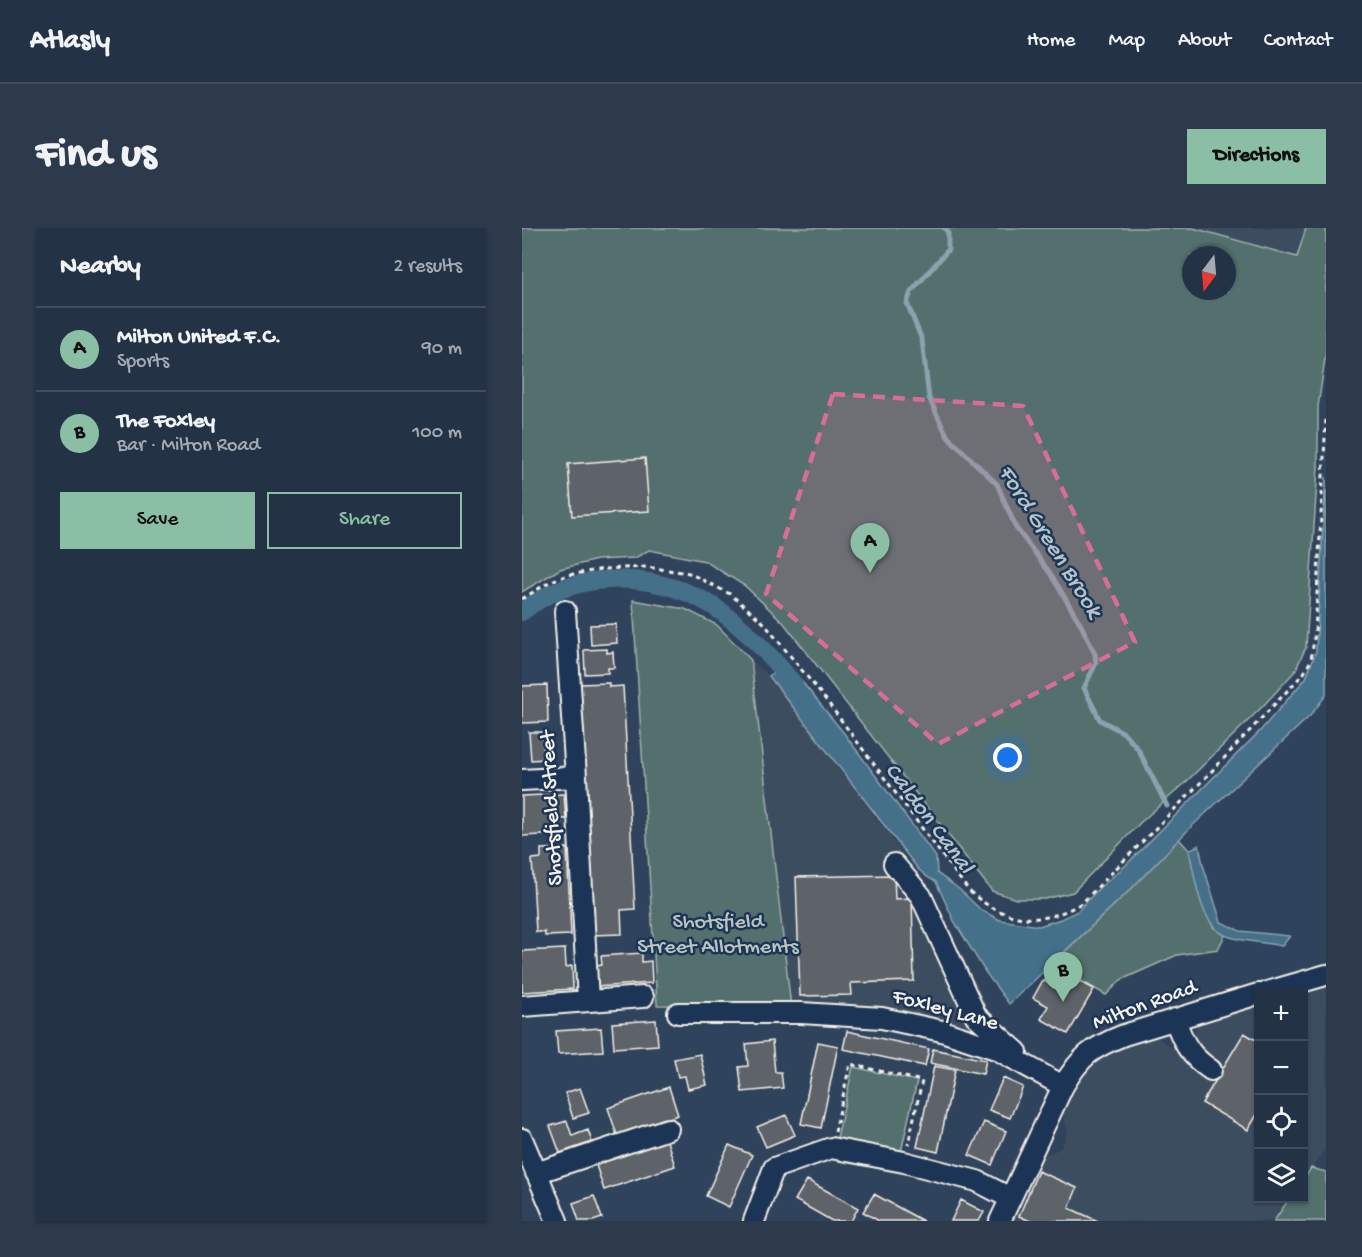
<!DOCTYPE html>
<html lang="en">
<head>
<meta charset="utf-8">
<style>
	:root { --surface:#243245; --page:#2c3a4c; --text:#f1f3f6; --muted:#a3aab3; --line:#414d5e; --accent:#8abfa5 }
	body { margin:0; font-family:"Gochi Hand",sans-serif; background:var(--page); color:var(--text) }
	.controls { position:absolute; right:18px; bottom:18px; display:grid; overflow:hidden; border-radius:0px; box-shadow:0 2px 4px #0004 }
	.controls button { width:54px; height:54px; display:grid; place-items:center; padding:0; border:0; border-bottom:2px solid var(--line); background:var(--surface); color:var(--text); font:30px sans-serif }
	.compass { position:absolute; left:660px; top:18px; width:54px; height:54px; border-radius:50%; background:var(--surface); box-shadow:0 2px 4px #0004; rotate:196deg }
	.you { position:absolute; left:486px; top:530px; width:21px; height:21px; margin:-15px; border:4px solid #fff; border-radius:50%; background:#1a73e8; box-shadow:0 0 0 9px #1a73e833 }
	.badge { display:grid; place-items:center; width:39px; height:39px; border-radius:50%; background:var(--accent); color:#111; font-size:20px; font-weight:700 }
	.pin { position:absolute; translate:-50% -50px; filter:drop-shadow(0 2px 3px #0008) }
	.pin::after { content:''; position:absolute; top:32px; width:21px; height:18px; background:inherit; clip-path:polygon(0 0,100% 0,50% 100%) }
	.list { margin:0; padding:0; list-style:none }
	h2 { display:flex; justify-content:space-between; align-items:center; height:78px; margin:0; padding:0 24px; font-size:26px }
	h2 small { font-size:20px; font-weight:400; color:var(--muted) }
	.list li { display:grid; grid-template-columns:39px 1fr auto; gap:18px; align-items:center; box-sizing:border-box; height:84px; padding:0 24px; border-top:2px solid var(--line) }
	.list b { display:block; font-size:22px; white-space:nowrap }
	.list p { margin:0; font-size:20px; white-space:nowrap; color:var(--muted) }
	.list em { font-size:20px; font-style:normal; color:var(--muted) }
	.actions { display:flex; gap:12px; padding:18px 24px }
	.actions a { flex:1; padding:14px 0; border:2px solid var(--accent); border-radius:0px; text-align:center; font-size:21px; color:var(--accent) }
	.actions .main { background:var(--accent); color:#111 }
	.icon { flex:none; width:33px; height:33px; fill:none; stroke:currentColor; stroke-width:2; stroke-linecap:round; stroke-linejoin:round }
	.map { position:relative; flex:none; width:804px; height:993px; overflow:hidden; border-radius:0px }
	header { display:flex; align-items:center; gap:36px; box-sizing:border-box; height:84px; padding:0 30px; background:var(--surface); border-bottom:2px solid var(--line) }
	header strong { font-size:28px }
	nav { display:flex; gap:33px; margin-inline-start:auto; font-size:21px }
	.intro { display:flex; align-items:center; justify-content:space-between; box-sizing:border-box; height:144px; padding:0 36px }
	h1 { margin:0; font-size:42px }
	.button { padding:15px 27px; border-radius:0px; background:var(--accent); color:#111; font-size:21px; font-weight:700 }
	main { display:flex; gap:36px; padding:0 36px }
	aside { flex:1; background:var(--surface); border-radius:0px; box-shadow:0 2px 4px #0004 }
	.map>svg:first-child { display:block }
	.built { fill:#3e4d60 }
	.green { fill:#52706e; stroke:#a3b0ab; stroke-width:1.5; fill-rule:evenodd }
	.water { fill:#446f8a; stroke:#8aa3b0; stroke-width:1.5 }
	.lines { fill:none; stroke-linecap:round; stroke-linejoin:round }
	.stream { stroke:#8aa3b0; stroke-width:5 }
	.canal { stroke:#446f8a; stroke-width:18 }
	.building { fill:#5d6368; stroke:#f4f1e8; stroke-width:1.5 }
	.minor-casing { stroke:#f4f1e8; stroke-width:24 }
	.path { stroke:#f4f1e8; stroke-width:3; stroke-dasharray:4.5 4.5; stroke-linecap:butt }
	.minor { stroke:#1d3557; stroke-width:20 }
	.marked { fill:#d66f93; fill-opacity:0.2; stroke:#d66f93; stroke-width:4.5; stroke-dasharray:12 8; stroke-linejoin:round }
	.labels { text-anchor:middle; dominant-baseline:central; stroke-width:5; stroke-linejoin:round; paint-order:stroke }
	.street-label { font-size:22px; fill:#f4f1e8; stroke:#1d3557 }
	.park-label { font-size:22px; fill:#bbc4bd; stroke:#1d3557 }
	.water-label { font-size:24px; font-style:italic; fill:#b6c4c7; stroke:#1d3557 }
</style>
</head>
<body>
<header>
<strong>Atlasly</strong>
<nav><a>Home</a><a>Map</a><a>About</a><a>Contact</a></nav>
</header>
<div class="intro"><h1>Find us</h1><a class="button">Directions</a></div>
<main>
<aside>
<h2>Nearby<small>2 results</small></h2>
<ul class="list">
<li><span class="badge">A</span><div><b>Milton United F.C.</b><p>Sports</p></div><em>90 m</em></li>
<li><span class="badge">B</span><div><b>The Foxley</b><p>Bar · Milton Road</p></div><em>100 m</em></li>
</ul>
<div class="actions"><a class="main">Save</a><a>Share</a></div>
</aside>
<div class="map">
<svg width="804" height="993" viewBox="0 0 804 993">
	<rect width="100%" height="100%" fill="#30435c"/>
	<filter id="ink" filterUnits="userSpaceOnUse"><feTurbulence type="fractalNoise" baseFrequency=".0167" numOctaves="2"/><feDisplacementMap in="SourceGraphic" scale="12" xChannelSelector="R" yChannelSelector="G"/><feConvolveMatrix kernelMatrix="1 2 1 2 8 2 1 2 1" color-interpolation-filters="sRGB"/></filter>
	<g filter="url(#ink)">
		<path class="built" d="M671,0H784L776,29Z
			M229,432L247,448L302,520L410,665L465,778L443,803L269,779Z
			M800,755L804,758V922H802L782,951V764Z
			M736,776V970L767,971L752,993H492L515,931L539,920L546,903L539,882L572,834L593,819L634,808L650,820L668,815L675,797Z"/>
		<path class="green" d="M0,0H671L775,29L784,0H804V124L796,179V238L784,419L773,443L741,478L661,557L619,594L551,664L523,671H494L470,663L261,394L223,358L183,333L127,322L113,330L75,332L38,341L0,364ZM669,27H705V63H669Z
			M111,372L163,381L195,397L229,432L269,779L135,777Z
			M657,611L667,622L677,665L691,699L703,707L696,721L655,727L599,752L584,767L530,736L610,660Z
			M331,839L395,853L379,924L315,910Z
			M789,940L804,944V993H752L767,971L782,970V951Z"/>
		<path class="water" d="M804,249V467L788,488L669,599L610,660L487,776L464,745L432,693L414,654L405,649L396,641L247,448L263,433L321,504L414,629L415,645L437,661L459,682L478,692L517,698L539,691L556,683L577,660L603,638L739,502L784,450L794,423Z
			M677,617L681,637L699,694L718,703L768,708L760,718C742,714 722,714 705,708C677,697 673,648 667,622Z"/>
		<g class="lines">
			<path class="stream" d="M422,0L426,4V22L389,64L385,75L400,112L407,170L417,191L426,209L475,256L494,300L528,345L558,395L573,426L574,435L562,460L578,492L602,505L616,521L645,578"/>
			<path class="canal" d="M0,384C54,338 146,343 201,385C228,405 250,430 272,456"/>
		</g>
		<path class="building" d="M123,230L127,283L50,288L46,236Z
			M94,396L95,415L69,417L68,397Z
			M85,421V425L91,424L92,440H86V445L63,446L62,422Z
			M87,455V459L101,458L113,681L99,682L100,706L70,707L57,456Z
			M25,457L26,494L0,495V458Z
			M7,504H21L22,531L9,532Z
			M42,566L44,591H39V606L0,608V568Z
			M45,620L49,707L23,708V704H14L10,631L19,630V621Z
			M372,647L373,671L390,670L392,753L329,755L330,767L278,768L274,649Z
			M43,721L44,739L50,738L51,761L0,764V723Z
			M120,725V734L129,733L130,755L73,759L72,738L80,737L79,728Z
			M550,749L572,761L546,806L519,791L526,778L511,770L521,752L541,764Z
			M134,792L136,817L92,820L90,795Z
			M79,800L81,823L36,826L34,803Z
			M325,803L407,821L403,838L321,821Z
			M722,805L736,813V885L726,902L680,875Z
			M250,813L253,844H259L261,860L220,864L217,839L226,838L224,816Z
			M296,814L316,818L299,900L279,896Z
			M411,821L464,832L461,846L408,835Z
			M178,826L185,857L166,861L163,848L156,849L152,831Z
			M412,838L433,842L416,924L395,919Z
			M481,850L501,859L488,890L467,882Z
			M147,859L156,887L95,907L86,880Z
			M58,860L67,885L51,890L43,865Z
			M264,887L273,907L244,919L235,899Z
			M45,893L50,908L66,902L70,914L38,925L28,898Z
			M462,894L484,903L470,937L447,927Z
			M144,910L153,938L82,962L73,934Z
			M207,917L230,927L207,979L184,968Z
			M516,943L555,960L547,980L576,993H508L497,988Z
			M285,952L336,980L329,993H310L273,972Z
			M352,966L401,993H357L341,984Z
			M72,968L80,990L71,993H57L51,975Z
			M439,972L462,984L457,993H429Z"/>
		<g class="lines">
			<defs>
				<path id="minor" d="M43,383L54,549L66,773
					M0,552L54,549
					M372,636L399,668L454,788L495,824
					M745,764L804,747
					M0,778L121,769
					M156,785H279L360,790L420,803L474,821L541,858
					M653,791C661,815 668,828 689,842
					M0,911L35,993
					M14,945L146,901
					M232,993L252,940L309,920L382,934L455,953L488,970
					M478,993L541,858C559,828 569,820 602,807L736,766"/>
			</defs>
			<use href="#minor" class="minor-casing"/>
			<path class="path" d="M0,371L29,353L46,347L81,341L124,339L167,345L208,366L241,394L304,472L447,663C482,694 520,700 561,674L688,545L782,445L789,432L793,404L804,190
				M313,904L328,836L400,853L386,917"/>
			<use href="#minor" class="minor"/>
		</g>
	</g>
	<path class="marked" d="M311,166L501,178L613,414L416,516L244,366Z"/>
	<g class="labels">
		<g class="street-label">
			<text transform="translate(31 580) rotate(-93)">Shotsfield Street</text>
			<text transform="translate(623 778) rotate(-20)">Milton Road</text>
			<text transform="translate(423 783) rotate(15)">Foxley Lane</text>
		</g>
		<g class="park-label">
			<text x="196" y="695">Shotsfield<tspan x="196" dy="25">Street Allotments</tspan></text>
		</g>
		<g class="water-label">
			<text transform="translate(527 314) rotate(58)">Ford Green Brook</text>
			<text transform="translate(406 591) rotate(53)">Caldon Canal</text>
		</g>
	</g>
</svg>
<div class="controls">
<button>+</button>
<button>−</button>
<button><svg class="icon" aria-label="locate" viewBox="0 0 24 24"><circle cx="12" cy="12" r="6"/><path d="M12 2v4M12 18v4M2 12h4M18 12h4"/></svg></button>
<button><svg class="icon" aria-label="layers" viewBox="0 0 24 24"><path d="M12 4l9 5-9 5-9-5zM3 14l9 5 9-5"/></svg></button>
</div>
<svg class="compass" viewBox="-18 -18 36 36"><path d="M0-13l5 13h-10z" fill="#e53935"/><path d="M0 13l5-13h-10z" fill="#a3aab3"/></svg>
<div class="you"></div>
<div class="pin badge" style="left:348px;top:345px">A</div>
<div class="pin badge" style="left:541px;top:774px">B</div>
</div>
</main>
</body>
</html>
